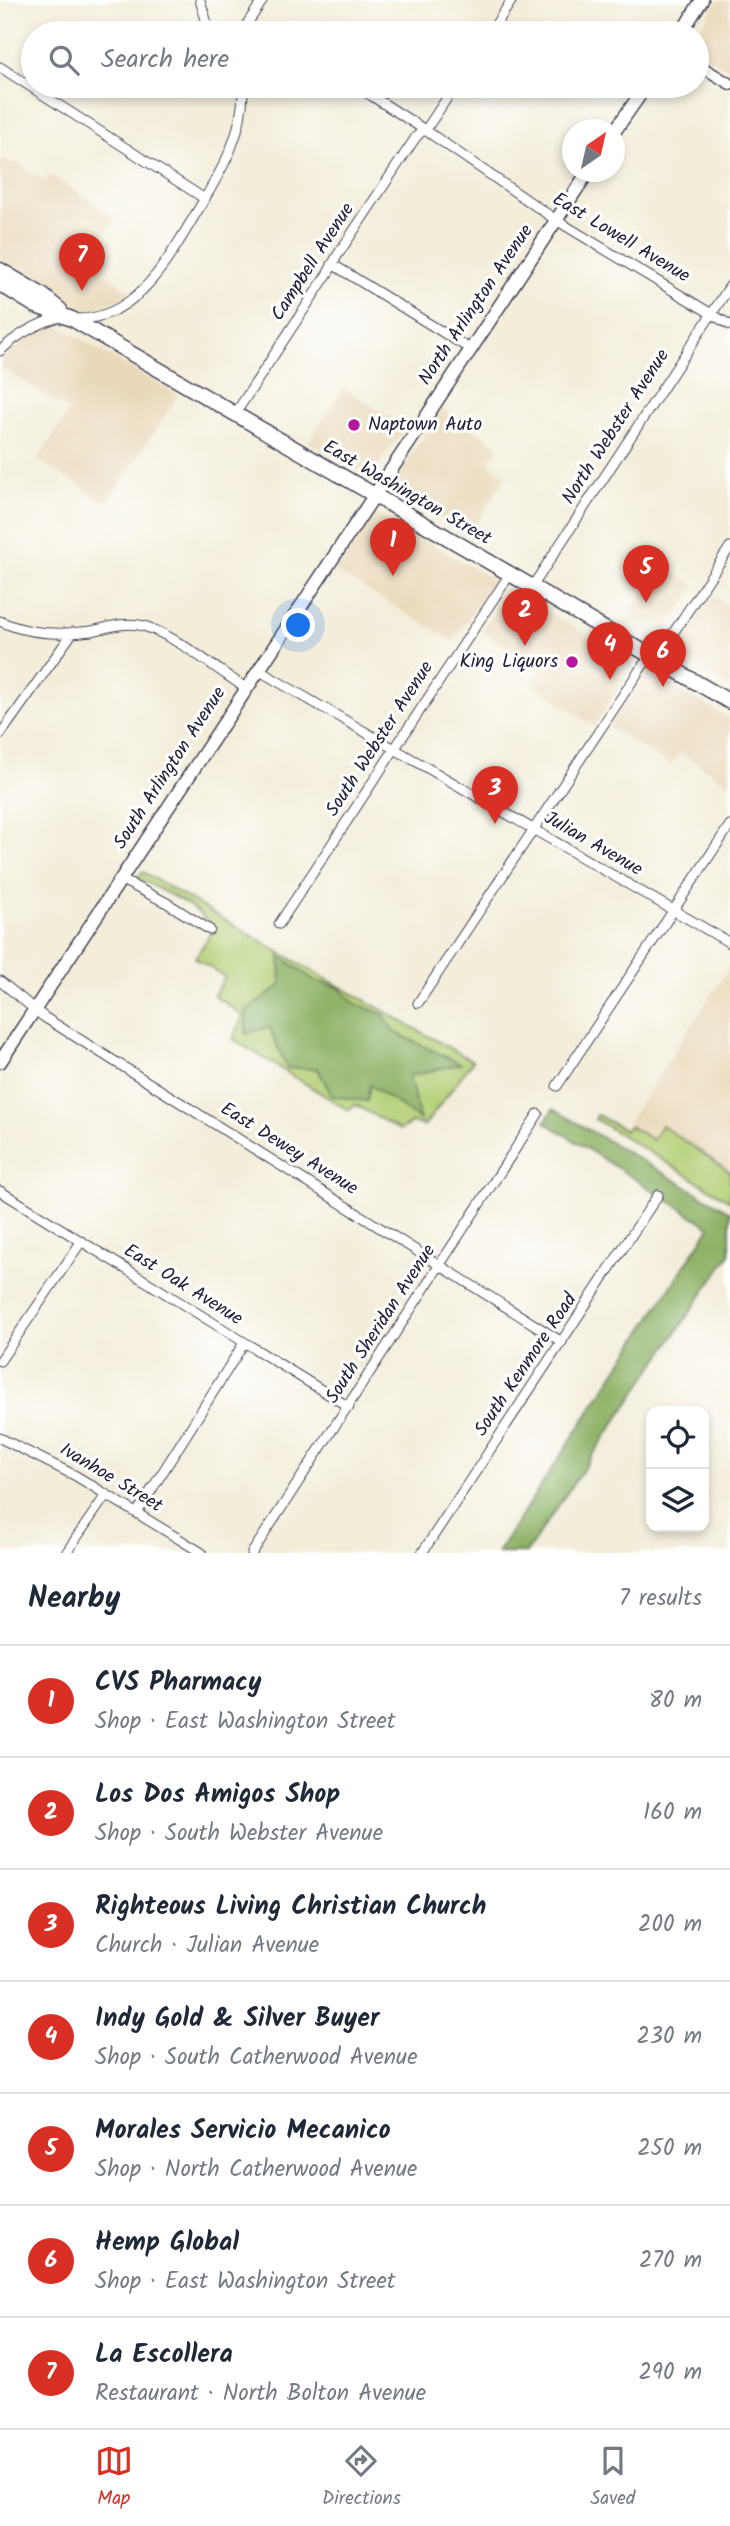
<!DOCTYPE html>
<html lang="en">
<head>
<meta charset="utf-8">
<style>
	:root { --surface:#fff; --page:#f6f6f7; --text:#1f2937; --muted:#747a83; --line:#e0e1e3; --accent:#d93025 }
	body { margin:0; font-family:Kalam,sans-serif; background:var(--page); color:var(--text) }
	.controls { position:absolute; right:21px; bottom:21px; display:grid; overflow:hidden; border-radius:14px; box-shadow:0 4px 10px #0003 }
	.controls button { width:63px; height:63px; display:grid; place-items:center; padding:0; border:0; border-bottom:2px solid var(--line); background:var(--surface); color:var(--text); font:35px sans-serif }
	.compass { position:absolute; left:562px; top:119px; width:63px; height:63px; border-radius:50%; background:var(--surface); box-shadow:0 4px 10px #0003; rotate:34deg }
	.you { position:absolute; left:299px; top:626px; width:24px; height:24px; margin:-18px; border:5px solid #fff; border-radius:50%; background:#1a73e8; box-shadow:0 0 0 10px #1a73e833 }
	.badge { display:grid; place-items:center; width:46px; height:46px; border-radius:50%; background:var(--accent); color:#fff; font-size:23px; font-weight:700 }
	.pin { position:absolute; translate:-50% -58px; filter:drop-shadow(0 2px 4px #0008) }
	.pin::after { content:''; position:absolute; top:37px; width:24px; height:21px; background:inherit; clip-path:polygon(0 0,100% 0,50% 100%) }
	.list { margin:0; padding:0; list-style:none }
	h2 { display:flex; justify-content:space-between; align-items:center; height:91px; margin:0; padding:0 28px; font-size:30px }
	h2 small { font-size:23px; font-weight:400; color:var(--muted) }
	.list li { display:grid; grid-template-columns:46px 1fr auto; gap:21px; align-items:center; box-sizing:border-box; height:112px; padding:0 28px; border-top:2px solid var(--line) }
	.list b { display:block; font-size:26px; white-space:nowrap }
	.list p { margin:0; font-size:23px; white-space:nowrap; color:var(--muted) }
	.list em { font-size:23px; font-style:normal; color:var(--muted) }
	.icon { flex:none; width:38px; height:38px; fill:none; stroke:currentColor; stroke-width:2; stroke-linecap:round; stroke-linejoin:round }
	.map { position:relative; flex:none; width:730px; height:1553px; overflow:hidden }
	.search { position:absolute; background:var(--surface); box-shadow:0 4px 10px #0003; left:21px; right:21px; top:21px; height:77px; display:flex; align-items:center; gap:18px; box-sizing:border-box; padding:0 24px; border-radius:38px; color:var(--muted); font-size:26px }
	.sheet { height:875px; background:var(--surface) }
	nav { display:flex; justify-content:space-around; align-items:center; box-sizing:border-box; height:98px; border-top:2px solid var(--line); background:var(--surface); font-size:19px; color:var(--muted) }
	nav a { display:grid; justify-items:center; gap:4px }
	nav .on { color:var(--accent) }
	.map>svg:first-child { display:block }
	.built { fill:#e9d9ba }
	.green { fill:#b3cf75; stroke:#6a7858; stroke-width:2 }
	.forest { fill:#8eb266; stroke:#586a50; stroke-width:2 }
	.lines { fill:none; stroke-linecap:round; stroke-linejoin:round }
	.minor-casing { stroke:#414053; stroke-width:11 }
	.tertiary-casing { stroke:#414053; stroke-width:13 }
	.secondary-casing { stroke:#414053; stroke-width:15 }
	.primary-casing { stroke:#414053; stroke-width:17 }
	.minor { stroke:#fff; stroke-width:9 }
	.tertiary { stroke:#fff; stroke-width:10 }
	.secondary { stroke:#fff; stroke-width:12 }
	.primary { stroke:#fff; stroke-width:14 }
	.poi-dot { fill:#b5179e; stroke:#fff; stroke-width:2.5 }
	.labels { text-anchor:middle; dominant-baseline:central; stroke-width:6; stroke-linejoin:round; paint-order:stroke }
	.street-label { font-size:19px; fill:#22223b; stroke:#fff }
	.poi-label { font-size:19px; fill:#22223b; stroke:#fff; text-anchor:start }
</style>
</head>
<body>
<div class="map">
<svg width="730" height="1553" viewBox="0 0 730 1553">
	<rect width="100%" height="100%" fill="#fff"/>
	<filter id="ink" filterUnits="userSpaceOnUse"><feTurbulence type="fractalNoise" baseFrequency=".0143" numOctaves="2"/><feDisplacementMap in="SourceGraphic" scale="14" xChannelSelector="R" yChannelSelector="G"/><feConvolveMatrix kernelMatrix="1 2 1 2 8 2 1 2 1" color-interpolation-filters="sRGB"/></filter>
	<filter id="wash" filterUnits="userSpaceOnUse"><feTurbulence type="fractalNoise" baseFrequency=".00686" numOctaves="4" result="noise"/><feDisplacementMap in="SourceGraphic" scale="28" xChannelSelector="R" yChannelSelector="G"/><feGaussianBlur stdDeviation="1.57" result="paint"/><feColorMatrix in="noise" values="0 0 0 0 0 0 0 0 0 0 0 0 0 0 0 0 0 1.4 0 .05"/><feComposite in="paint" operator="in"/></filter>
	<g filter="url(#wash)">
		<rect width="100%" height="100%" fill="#f3edd9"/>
		<path class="built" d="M718,0H730V70L697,51V33Z
			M2,159L18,164L45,181L50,175L115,217L96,247L111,257L102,271L130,292L118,301L85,311L0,261V162Z
			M58,326L178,395L107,503L38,460L69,410L0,366L2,357L18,343L35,334Z
			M343,388L406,427L374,471L365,474L308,442Z
			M441,408L499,446L490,459L492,466L507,476L469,535L394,491L395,481Z
			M374,515L382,516L494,580L453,641L335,571Z
			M661,566L696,586L657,644L622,624Z
			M509,589L636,664L594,726L532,683L542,669L482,631Z
			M709,594L730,606V686L670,652Z
			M644,670L730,719V784L680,753L671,766L608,726Z
			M730,966V1172L661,1126L653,1140L627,1124Z"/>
		<path class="green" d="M143,872L300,964L473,1061L424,1126L412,1122L400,1130L356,1105L348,1110L233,1039L243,1016L214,995L225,977L195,958L214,929C189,898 169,897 137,877Z
			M597,1115L625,1130L629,1126L653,1140L661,1125L730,1172V1201L595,1119Z"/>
		<path class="forest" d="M280,956L315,981L339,987L354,1003L384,1015L394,1032L461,1064L409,1076L420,1120L370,1085L367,1101L332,1096L318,1069L287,1068L269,1027L246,1034V1011L281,985Z
			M553,1109L730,1212V1254L526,1553H497L710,1227L545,1122Z"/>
	</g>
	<g filter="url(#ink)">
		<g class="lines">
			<defs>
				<path id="minor" d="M200,0L210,33
					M241,33L263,0
					M490,33L512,0
					M0,67L205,199
					M353,86L372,96L428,132L556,220L730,325
					M425,131L455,86
					M332,264L470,349
					M73,319C135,322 168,260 195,215C220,173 244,137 243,86
					M0,351C18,334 40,322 64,316
					M235,414L328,273L337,256L416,137L423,130
					M532,587L730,286
					M0,621C27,634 61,635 91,631C107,628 122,622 139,625C168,630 219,671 246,688
					M258,670L730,943
					M0,735L73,632
					M120,879L167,903L210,930
					M279,924L510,574
					M0,981L44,1017L562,1342
					M418,1003L643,665L662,650L730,547
					M557,1086L730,825
					M0,1191L349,1407
					M0,1361L81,1242
					M0,1438L76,1476L202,1553
					M137,1513L244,1343
					M66,1553L106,1495
					M252,1553L538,1114
					M422,1553L658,1195"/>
				<path id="tertiary" d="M697,64L730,84"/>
				<path id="secondary" d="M681,33L702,0
					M614,132L646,86
					M0,1062L588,172"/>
				<path id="primary" d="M0,270L42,295L60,310
					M0,284L36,306L72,319L730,702"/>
			</defs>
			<use href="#minor" class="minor-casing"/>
			<use href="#tertiary" class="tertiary-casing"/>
			<use href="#secondary" class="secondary-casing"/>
			<use href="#primary" class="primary-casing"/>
			<use href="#minor" class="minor"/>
			<use href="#tertiary" class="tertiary"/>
			<use href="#secondary" class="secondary"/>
			<use href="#primary" class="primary"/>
		</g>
	</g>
	<g class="poi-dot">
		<circle cx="354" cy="425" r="7"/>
		<circle cx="572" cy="662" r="7"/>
	</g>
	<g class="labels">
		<g class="street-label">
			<text transform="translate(621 238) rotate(31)">East Lowell Avenue</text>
			<text transform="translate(313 262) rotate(-57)">Campbell Avenue</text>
			<text transform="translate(476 305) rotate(-56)">North Arlington Avenue</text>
			<text transform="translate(616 427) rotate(-57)">North Webster Avenue</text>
			<text transform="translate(407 493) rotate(30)">East Washington Street</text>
			<text transform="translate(380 739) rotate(-57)">South Webster Avenue</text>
			<text transform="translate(170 768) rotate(-57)">South Arlington Avenue</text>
			<text transform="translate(593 844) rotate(30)">Julian Avenue</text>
			<text transform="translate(289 1149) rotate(32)">East Dewey Avenue</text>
			<text transform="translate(183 1285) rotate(32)">East Oak Avenue</text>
			<text transform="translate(381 1324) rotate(-57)">South Sheridan Avenue</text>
			<text transform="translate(526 1365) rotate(-56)">South Kenmore Road</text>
			<text transform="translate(111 1478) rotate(31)">Ivanhoe Street</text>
		</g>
		<g class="poi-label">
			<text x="368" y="425">Naptown Auto</text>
			<text x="558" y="662" text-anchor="end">King Liquors</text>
		</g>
	</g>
</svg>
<div class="controls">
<button><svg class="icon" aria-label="locate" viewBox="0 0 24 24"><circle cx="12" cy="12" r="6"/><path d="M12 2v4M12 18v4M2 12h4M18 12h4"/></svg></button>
<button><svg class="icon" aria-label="layers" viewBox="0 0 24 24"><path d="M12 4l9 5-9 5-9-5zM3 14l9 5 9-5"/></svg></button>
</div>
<svg class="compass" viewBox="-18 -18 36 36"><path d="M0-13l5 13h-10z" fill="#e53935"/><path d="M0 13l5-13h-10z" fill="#747a83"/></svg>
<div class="you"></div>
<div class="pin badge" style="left:393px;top:576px">1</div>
<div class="pin badge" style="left:525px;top:646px">2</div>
<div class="pin badge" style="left:495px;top:824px">3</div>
<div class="pin badge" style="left:610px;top:680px">4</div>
<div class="pin badge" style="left:646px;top:603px">5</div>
<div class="pin badge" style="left:663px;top:687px">6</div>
<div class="pin badge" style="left:82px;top:291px">7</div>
<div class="search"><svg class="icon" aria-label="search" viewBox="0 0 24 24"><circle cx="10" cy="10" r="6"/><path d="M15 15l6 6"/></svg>Search here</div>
</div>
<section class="sheet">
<h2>Nearby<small>7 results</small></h2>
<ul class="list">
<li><span class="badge">1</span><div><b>CVS Pharmacy</b><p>Shop · East Washington Street</p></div><em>80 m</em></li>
<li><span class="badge">2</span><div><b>Los Dos Amigos Shop</b><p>Shop · South Webster Avenue</p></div><em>160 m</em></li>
<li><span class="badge">3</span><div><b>Righteous Living Christian Church</b><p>Church · Julian Avenue</p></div><em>200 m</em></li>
<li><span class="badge">4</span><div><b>Indy Gold &amp; Silver Buyer</b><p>Shop · South Catherwood Avenue</p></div><em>230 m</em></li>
<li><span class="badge">5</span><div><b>Morales Servicio Mecanico</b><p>Shop · North Catherwood Avenue</p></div><em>250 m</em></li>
<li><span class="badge">6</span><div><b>Hemp Global</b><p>Shop · East Washington Street</p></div><em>270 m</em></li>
<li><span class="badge">7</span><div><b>La Escollera</b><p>Restaurant · North Bolton Avenue</p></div><em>290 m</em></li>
</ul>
</section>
<nav>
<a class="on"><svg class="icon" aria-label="map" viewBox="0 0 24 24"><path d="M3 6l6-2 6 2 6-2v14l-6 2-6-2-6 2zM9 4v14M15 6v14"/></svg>Map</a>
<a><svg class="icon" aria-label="directions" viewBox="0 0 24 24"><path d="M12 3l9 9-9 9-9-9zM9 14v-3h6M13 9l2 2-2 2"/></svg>Directions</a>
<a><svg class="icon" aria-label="saved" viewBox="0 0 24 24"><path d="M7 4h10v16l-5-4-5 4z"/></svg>Saved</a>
</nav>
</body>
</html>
